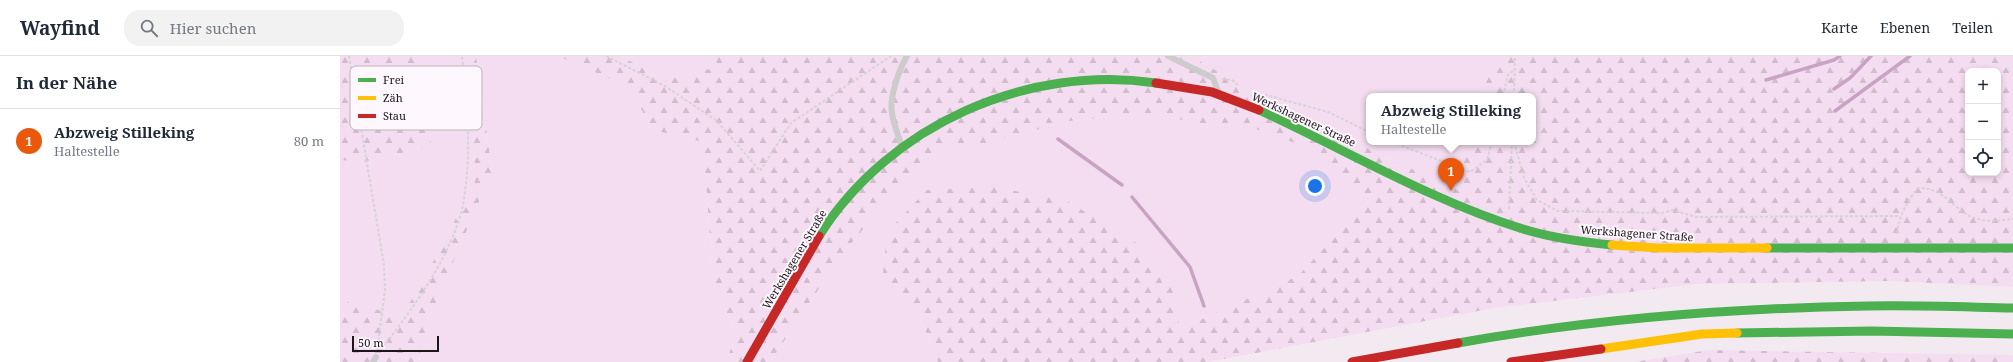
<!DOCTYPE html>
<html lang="de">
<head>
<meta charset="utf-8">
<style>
	:root { --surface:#fff; --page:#f2f2f3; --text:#1f2937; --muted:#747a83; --line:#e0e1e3; --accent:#ea580c }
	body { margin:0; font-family:"Noto Serif",serif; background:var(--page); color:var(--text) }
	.controls { position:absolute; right:12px; top:12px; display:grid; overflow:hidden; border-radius:8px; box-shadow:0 2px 6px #0003 }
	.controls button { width:36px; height:36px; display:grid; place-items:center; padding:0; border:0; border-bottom:1px solid var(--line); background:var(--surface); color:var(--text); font:20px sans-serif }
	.scale { position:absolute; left:12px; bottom:10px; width:87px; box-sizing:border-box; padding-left:4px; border:2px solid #1b161b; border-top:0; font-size:11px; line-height:14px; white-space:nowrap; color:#1b161b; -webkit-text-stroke:3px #fef7fd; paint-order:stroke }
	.you { position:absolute; left:975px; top:130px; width:14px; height:14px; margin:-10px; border:3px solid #fff; border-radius:50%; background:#1a73e8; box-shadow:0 0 0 6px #1a73e833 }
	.badge { display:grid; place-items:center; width:26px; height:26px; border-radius:50%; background:var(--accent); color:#fff; font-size:13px; font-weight:700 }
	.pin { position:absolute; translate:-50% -33px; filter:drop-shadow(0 1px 2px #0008) }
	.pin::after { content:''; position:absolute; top:21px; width:14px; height:12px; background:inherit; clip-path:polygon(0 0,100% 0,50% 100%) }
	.popup { position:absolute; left:1026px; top:37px; width:170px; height:52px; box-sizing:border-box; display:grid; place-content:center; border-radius:8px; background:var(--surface); filter:drop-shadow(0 1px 3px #0005); font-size:13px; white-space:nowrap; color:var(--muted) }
	.popup b { font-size:15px; color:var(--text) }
	.popup::after { content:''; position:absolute; left:50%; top:100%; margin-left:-8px; border:8px solid transparent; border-top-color:var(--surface) }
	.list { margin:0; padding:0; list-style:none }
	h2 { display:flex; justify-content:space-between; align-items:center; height:52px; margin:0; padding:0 16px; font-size:17px }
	h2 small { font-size:13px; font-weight:400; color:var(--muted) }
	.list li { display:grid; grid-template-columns:26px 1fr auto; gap:12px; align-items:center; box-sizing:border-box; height:64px; padding:0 16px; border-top:1px solid var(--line) }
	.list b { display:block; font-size:15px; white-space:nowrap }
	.list p { margin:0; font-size:13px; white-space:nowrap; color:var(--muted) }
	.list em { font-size:13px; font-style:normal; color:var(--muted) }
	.icon { flex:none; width:22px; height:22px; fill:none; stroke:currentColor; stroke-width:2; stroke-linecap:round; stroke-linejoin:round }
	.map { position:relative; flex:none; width:1673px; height:306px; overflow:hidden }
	header { display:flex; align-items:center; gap:24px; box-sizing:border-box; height:56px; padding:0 20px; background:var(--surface); border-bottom:1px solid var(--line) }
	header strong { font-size:19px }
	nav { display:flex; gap:22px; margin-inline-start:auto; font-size:14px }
	.search { width:280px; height:36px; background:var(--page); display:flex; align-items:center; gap:10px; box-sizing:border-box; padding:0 14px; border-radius:16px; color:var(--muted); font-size:15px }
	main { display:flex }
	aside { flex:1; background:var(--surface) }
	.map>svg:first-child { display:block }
	.green { fill:#f4ddf0 }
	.forest { fill:url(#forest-firs); fill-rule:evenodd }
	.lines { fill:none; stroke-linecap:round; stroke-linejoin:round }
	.stream { stroke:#c8a3c3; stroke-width:3.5 }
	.path { stroke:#d5d3d5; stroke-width:2; stroke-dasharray:3 2; stroke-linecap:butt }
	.lane { stroke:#cdcccd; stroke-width:6 }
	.fast { stroke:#4caf50; stroke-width:9 }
	.slow { stroke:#ffc107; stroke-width:9 }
	.jam { stroke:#c62828; stroke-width:9 }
	.labels { text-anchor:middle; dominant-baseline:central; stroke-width:4; stroke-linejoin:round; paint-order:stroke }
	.street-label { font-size:11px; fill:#1b161b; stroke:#fef7fd }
	.key { fill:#fef7fd; stroke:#bab4b9; stroke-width:1 }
	.key-label { font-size:11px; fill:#1b161b }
</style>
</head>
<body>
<header>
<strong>Wayfind</strong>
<div class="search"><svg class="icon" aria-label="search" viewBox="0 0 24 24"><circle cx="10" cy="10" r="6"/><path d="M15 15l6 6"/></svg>Hier suchen</div>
<nav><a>Karte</a><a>Ebenen</a><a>Teilen</a></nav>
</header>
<main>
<aside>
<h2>In der Nähe<small></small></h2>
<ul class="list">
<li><span class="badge">1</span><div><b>Abzweig Stilleking</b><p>Haltestelle</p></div><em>80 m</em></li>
</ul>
</aside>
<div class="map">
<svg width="1673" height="306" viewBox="0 0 1673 306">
	<defs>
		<pattern id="forest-firs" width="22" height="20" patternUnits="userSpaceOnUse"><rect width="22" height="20" fill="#f4ddf0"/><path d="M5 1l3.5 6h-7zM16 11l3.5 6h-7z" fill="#d1bdcd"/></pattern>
	</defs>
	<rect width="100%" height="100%" fill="#f3eaf1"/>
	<path class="green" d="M82,0H121L134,77L135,126L91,210L61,262L8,244L0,268V104L23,106L91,90Z
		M136,0H218L289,31L313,74L363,86L373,223L396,279L386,306H78L87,267L152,115Z
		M281,0H376L377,11L324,24Z
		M850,0H1158L1140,40H1029V86H1124V137L958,60Z
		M809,57L863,68L920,74L955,87L1003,120L1030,143L958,220L840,273L831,227L543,217L579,259L598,306H430L500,201L558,131L602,92L647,87L729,65Z"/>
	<path class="forest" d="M0,0H82L91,90L23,106L0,104Z
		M121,0H136L152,115L87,267L78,306H0V268L8,244L61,262L91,210L135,126L134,77Z
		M218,0H281L324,24L377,11L376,0H850L958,60L1124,137V86H1193V40H1140L1158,0H1673V231L1550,225L1357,228L1154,252L868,306H598L579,259L543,217L547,176L587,134L653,131L725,144L794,185L831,227L840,273L958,220L1030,143L1003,120L955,87L920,74L863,68L809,57L729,65L647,87L602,92L558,131L500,201L430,306H386L396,279L373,223L363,86L313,74L289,31ZM1628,15H1658V117H1628Z
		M1369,294L1673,299V306H1294Z"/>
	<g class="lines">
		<path class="stream" d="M1426,24L1494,4L1500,0
			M1494,33L1510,22L1531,0
			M1495,55L1570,0
			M718,83L782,129
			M792,141L850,211L864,250"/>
		<path class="path" d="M9,0L44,209L45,234L37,294
			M266,0L325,30L377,65L420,115L451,67L551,0
			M882,23L892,24L898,29
			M915,36L988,56L1029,76
			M1163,40L1168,19L1174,14
			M1174,40L1175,0
			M1052,86L1130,116L1147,104L1152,86
			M1174,86L1184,122L1197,144L1218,155L1322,157L1333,154L1356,161L1560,160
			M1169,153L1172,86
			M1556,178C1560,160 1566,146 1578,132C1608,131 1616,161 1642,164C1652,166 1663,164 1673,163
			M40,295C73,252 107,207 122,154C124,146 125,136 126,127C131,84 126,43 122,0"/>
		<path class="lane" d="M828,0L873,22L878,35
			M562,91C559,80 553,68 552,57C549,41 559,14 567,0
			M33,306L36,301"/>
		<path class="fast" d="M919,54C1006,94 1092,145 1183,173C1212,182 1242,186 1272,189
			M479,180C549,69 687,8 816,27
			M1427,192H1673
			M1397,277L1532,275L1673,278
			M1118,287C1253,263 1390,252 1528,250C1576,249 1625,251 1673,252"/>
		<path class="slow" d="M1272,189L1318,192H1427
			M1261,293L1362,278L1397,277"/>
		<path class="jam" d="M816,27L872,36L919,54
			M407,306L479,180
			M1012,306L1118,287
			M1171,306L1261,293"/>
	</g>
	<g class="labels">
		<g class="street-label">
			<text transform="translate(964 63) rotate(25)">Werkshagener Straße</text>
			<text transform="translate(1297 177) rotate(4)">Werkshagener Straße</text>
			<text transform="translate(454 203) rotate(-59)">Werkshagener Straße</text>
		</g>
	</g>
	<rect x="10" y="10" width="132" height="64" rx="6" class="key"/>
	<rect x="18" y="22" width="18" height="4" fill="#4caf50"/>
	<rect x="18" y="40" width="18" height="4" fill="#ffc107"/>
	<rect x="18" y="58" width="18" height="4" fill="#c62828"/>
	<g class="key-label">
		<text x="43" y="28">Frei</text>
		<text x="43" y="46">Zäh</text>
		<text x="43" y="64">Stau</text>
	</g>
</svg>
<div class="controls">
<button>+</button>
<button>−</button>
<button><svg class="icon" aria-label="locate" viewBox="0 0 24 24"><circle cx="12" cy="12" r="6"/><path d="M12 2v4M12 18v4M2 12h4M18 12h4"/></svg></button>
</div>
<div class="scale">50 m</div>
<div class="you"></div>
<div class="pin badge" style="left:1111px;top:135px">1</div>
<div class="popup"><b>Abzweig Stilleking</b>Haltestelle</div>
</div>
</main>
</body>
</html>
